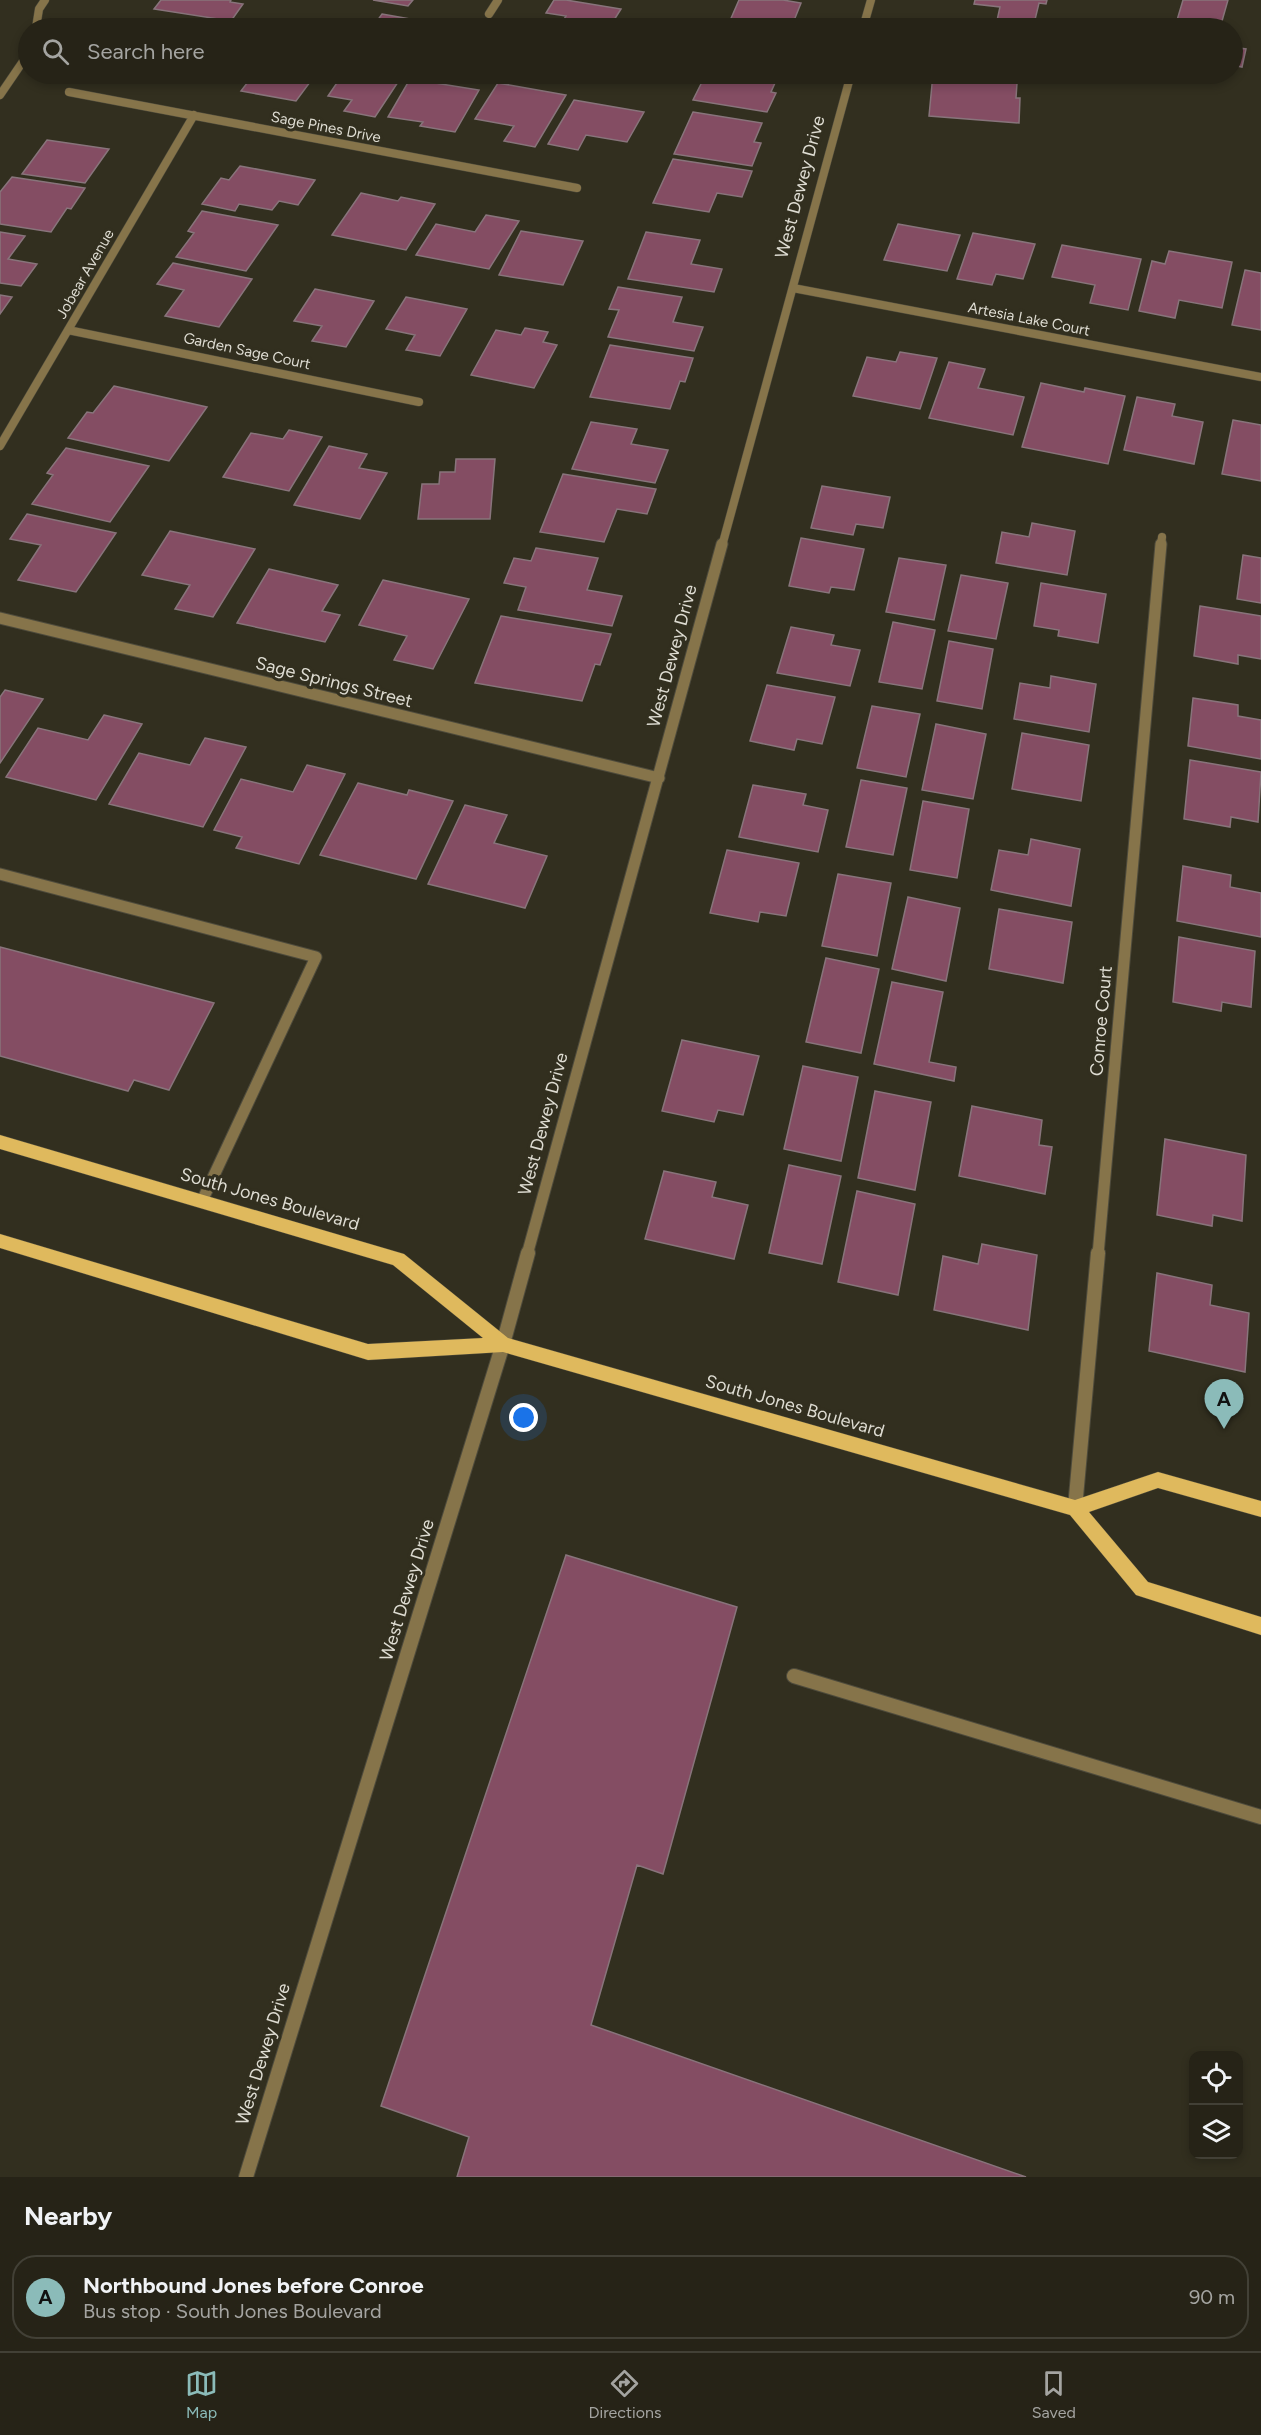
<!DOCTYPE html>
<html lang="en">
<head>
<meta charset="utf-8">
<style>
	:root { --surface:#262317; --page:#2e2b20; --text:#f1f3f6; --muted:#a4a4a1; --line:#424036; --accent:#8bbbb9 }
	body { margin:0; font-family:Figtree,sans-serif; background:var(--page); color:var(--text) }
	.controls { position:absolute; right:18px; bottom:18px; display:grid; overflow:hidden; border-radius:12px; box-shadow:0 3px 9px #0003 }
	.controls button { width:54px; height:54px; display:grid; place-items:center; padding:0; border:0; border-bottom:2px solid var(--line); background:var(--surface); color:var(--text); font:30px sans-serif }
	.you { position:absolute; left:524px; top:1418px; width:21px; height:21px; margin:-15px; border:4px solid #fff; border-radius:50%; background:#1a73e8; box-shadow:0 0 0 9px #1a73e833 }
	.badge { display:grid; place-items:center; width:39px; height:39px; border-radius:50%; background:var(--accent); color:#111; font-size:20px; font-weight:700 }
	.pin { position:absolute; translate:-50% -50px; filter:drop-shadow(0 2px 3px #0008) }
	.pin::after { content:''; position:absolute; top:32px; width:21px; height:18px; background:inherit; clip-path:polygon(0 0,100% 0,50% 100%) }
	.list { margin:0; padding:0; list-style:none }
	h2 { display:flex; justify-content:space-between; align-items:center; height:78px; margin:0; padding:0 24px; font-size:26px }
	h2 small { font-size:20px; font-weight:400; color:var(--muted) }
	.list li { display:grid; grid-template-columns:39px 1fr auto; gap:18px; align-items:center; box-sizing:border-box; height:84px; margin:0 12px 12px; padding:0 12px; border:2px solid var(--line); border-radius:24px }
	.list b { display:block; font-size:22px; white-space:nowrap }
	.list p { margin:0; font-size:20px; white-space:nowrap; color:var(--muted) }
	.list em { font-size:20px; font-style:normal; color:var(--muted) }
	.icon { flex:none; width:33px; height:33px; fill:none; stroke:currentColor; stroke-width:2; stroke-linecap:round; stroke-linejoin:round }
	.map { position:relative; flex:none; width:1261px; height:2177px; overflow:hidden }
	.search { position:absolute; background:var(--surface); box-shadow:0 3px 9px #0003; left:18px; right:18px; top:18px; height:66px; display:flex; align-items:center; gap:15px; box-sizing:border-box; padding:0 21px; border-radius:33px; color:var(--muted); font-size:22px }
	.sheet { height:174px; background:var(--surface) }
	nav { display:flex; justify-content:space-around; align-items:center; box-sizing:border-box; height:84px; border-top:2px solid var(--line); background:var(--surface); font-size:16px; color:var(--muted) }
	nav a { display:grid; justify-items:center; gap:3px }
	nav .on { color:var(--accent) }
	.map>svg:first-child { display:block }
	.building { fill:#844d63; stroke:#88747b; stroke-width:1.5 }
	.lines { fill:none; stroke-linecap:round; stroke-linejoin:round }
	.lane-far2-casing { stroke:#4e4b3c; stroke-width:9 }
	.lane-far1-casing { stroke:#4e4b3c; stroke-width:13 }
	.lane-casing { stroke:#4e4b3c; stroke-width:16 }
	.street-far2-casing { stroke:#4e4b3c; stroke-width:9 }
	.street-far1-casing { stroke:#4e4b3c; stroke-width:13 }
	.street-casing { stroke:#4e4b3c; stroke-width:16 }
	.primary-casing { stroke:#4e4b3c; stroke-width:1 }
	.lane-far2 { stroke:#86744a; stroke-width:8 }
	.lane-far1 { stroke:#86744a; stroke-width:11 }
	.lane { stroke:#86744a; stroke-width:14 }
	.street-far2 { stroke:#86744a; stroke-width:8 }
	.street-far1 { stroke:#86744a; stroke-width:11 }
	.street { stroke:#86744a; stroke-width:14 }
	.primary { fill:#dfb95d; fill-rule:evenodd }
	.labels { text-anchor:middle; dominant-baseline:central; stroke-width:6; stroke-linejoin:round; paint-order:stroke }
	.far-street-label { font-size:15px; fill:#dedcd2; stroke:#322f1f }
	.street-label { font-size:18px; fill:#dedcd2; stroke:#322f1f }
</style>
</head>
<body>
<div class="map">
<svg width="1261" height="2177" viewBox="0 0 1261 2177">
	<rect width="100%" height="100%" fill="#322f1f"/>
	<path class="building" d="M161,0H231L230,2L243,4L231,21L154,9Z
		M373,0H413L408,6Z
		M554,0H566L621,9L609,28H559L566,16L546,13Z
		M739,0H783L801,3L791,28H767L729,23Z
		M975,0H1047L1046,4L1039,3L1033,28L996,25L1000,7L974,4Z
		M1183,0H1228L1220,28L1175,27Z
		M382,14L433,23L429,28H372Z
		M1232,47L1246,49L1242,67L1232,65Z
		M152,74H184L179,81L150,76Z
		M254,74H316L296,101L241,91Z
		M343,74H368L400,79L375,117L344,111L352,100L328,96Z
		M706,74H779L771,92L776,93L767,112L693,100Z
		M933,74H1018V76L994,74V81L1017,83L1016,98H1020L1019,123L929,116Z
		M410,79L479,90L455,132L420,126L423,122L388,117Z
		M498,83L566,95L535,147L504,141L514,126L475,119Z
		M574,100L644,112L627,142L586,135L578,150L548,144Z
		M693,112L762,123L754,142L761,143L752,166L674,154Z
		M47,140L109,149L85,183L22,174Z
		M673,159L752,171L742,197L717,193L709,212L653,203Z
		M240,166L315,180L298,205L279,201L272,210L239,204L235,211L202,204L221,178L229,180Z
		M12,177L85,188L71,209L67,208L51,232L0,224V192Z
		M361,193L398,201L401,197L435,204L406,250L332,235Z
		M202,211L278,225L246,271L176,257L194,233L188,231Z
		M486,215L519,221L489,269L416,255L436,224L475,232Z
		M898,224L960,235L947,271L884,260Z
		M521,231L583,241L563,285L499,275Z
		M0,232L25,236L8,259L37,264L21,286L0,283Z
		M646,232L700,240L691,264L722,269L714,292L628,279Z
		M973,233L1035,244L1023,279L996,274L992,285L957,279Z
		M1062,245L1141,259L1128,310L1090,303L1095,285L1052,277Z
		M1169,251L1232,262L1222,308L1179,300L1175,318L1139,311L1152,261L1165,264Z
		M173,263L252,279L219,327L165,316L184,290L157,284Z
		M1245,270L1261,273V330L1232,325Z
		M618,287L682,297L673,322L703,327L694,351L608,337L619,310L609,309Z
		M315,289L374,301L346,347L312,341L322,326L294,321Z
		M0,295L12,297L0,314Z
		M406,297L467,309L440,356L406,350L415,335L386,329Z
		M525,328L548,332L543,342L557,345L534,388L471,375L496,330L521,335Z
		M610,345L693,358L685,382L680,381L670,409L590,397Z
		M900,352L937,358L920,409L853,396L867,357L896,362Z
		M949,362L985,369L978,388L1024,397L1013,435L929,418Z
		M1041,383L1084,392L1085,388L1125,396L1108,464L1022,447Z
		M114,386L207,407L169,461L68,438L87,412L93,413Z
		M1137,397L1175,404L1172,416L1203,422L1194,464L1124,450Z
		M1233,420L1261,425V481L1222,474Z
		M591,422L637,429L631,444L668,450L655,483L572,469Z
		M289,430L322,437L289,491L223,477L251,433L283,439Z
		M329,446L367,454L359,468L387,473L360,519L294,505Z
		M66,448L149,466L110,522L32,504L53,475L47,473Z
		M456,459H495L490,519H418L422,484H439L440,472H455Z
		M563,474L656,489L647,514L617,509L604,542L540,532Z
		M822,486L890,497L883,528L856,524L853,535L811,528Z
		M27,514L116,533L76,592L18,580L41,545L10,539Z
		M1032,523L1075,531L1067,575L996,563L1002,532L1029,537Z
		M170,531L255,549L213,617L175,609L190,585L142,575Z
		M801,538L864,549L854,590L831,587L829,593L789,586Z
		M536,548L598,558L587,590L622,596L612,626L518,610L526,587L504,583L514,558L531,561Z
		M1243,555L1261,558V603L1237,599Z
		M899,558L946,565L934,620L886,612Z
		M269,569L338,585L322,611L340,615L325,642L237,623Z
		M961,575L1008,583L996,639L948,631Z
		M383,580L469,599L433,669L394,660L407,636L359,625Z
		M1041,583L1106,594L1098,643L1058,636L1059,630L1034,626Z
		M1200,606L1261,616V659L1238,655V664L1194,656Z
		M501,616L611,634L600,665L595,664L582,701L475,683Z
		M893,622L935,630L922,689L879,682Z
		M791,627L834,635L831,645L860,650L850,686L777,673Z
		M949,641L993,649L982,709L937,701Z
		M1051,676L1096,684L1089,732L1014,719L1020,683L1050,688Z
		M767,685L835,697L822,744L797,739L794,750L750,741Z
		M5,690L43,699L0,763V697Z
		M1193,698L1238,705V716L1261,720V759L1188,746Z
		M872,706L920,714L906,777L857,768Z
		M104,715L142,724L96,800L6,777L38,728L88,740Z
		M936,724L986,734L973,799L922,790Z
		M1022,733L1089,745L1081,801L1012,789Z
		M205,738L246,747L203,827L109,804L139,753L190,765Z
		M1190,760L1261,772L1258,822L1231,817L1230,827L1184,819Z
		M307,765L345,774L299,864L236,848L242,837L214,830L241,779L293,792Z
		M861,780L907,788L893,855L846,847Z
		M358,783L407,795L409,790L453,801L416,879L320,855Z
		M753,785L806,794L803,805L828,810L818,852L739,837Z
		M923,801L969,809L957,878L910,870Z
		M465,805L507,815L494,843L547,856L525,908L428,884Z
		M1031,839L1080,849L1071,906L991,890L999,850L1028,855Z
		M727,850L799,863L786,916L760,912L758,922L710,913Z
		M1183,866L1231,875L1230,887L1261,893V937L1177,921Z
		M838,874L891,883L877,956L822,946Z
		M908,897L960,908L946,981L892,969Z
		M999,909L1072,922L1063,983L989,969Z
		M1179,937L1255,951L1251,1007L1222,1002L1221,1011L1173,1002Z
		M0,947L214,1003L169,1090L134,1080L128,1091L0,1056Z
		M826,958L879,969L861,1053L806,1042Z
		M892,982L943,992L929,1062L956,1067L954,1081L874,1064Z
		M682,1040L759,1056L743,1115L718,1110L714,1122L662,1111Z
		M803,1066L858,1077L841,1161L784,1149Z
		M875,1091L931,1102L915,1190L858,1178Z
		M972,1106L1042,1120L1039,1145L1052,1147L1045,1194L959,1176Z
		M1165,1139L1246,1155L1242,1221L1213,1215L1212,1226L1157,1215Z
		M789,1165L841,1176L822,1264L769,1253Z
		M664,1171L716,1182L712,1197L748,1205L734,1259L645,1239Z
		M857,1191L915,1204L898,1295L838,1282Z
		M982,1244L1037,1255L1028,1330L934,1310L943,1256L978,1264Z
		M1157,1273L1212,1285L1210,1305L1249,1313L1245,1372L1149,1351Z
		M566,1555L737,1607L663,1874L637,1865L591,2025L1026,2177H457L469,2137L381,2106Z"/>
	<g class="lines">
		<defs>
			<path id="lane-far2" d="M36,28L39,9L45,0
				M0,95L28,54"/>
			<path id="lane-far1" d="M0,874L316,957L202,1201"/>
			<path id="lane" d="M794,1676L1261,1817"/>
			<path id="street-far2" d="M489,14L498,0
				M863,28L871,0
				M69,92L577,188
				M793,288L1261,377
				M68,330L419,402
				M0,446L194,115
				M722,546L851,74
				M1161,546L1162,537"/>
			<path id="street-far1" d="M0,618L659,778
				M527,1255L722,544
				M1098,1255L1161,544"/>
			<path id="street" d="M1075,1508L1098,1253
				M246,2177L503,1344L528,1253"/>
			<path id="primary" d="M0,1135L404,1254L508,1338L1075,1500L1158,1472L1261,1501V1517L1158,1488L1089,1512L1148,1582L1261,1617V1635L1136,1595L1070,1515L503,1352L368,1360L0,1248V1234L368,1344L483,1338L393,1265L0,1149Z"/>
		</defs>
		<use href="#lane-far2" class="lane-far2-casing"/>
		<use href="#lane-far1" class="lane-far1-casing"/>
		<use href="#lane" class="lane-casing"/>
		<use href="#street-far2" class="street-far2-casing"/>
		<use href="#street-far1" class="street-far1-casing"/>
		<use href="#street" class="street-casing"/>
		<use href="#primary" class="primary-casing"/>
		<use href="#lane-far2" class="lane-far2"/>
		<use href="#lane-far1" class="lane-far1"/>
		<use href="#lane" class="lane"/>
		<use href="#street-far2" class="street-far2"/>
		<use href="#street-far1" class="street-far1"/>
		<use href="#street" class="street"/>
		<use href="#primary" class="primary"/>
	</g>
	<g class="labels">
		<g class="far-street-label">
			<text transform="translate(326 127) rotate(11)">Sage Pines Drive</text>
			<text transform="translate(85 274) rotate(-60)">Jobear Avenue</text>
			<text transform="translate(1029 319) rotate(11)">Artesia Lake Court</text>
			<text transform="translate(247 351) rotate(12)">Garden Sage Court</text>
		</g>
		<g class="street-label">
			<text transform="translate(800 187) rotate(-75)">West Dewey Drive</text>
			<text transform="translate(672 656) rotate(-75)">West Dewey Drive</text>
			<text transform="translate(334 682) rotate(14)">Sage Springs Street</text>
			<text transform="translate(1101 1021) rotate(-85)">Conroe Court</text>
			<text transform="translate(543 1124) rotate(-75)">West Dewey Drive</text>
			<text transform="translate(270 1199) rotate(16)">South Jones Boulevard</text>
			<text transform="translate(795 1406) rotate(16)">South Jones Boulevard</text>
			<text transform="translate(407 1590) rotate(-73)">West Dewey Drive</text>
			<text transform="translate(263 2054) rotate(-73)">West Dewey Drive</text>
		</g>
	</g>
</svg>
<div class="controls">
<button><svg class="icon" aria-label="locate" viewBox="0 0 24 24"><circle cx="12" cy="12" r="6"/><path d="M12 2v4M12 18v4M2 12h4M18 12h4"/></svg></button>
<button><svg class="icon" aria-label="layers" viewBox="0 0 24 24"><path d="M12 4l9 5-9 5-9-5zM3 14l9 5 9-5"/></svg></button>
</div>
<div class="you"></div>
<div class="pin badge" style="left:1224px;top:1429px">A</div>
<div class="search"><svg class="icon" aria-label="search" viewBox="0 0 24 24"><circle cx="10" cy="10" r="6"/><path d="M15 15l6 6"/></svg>Search here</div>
</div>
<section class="sheet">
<h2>Nearby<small></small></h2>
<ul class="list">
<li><span class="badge">A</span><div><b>Northbound Jones before Conroe</b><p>Bus stop · South Jones Boulevard</p></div><em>90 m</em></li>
</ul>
</section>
<nav>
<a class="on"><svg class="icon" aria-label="map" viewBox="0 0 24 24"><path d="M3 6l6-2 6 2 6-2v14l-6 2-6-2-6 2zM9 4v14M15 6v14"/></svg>Map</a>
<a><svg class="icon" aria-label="directions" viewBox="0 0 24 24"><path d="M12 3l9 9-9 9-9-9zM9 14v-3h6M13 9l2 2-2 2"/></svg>Directions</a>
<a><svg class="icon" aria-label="saved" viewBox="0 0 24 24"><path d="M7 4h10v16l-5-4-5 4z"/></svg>Saved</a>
</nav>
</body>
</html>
